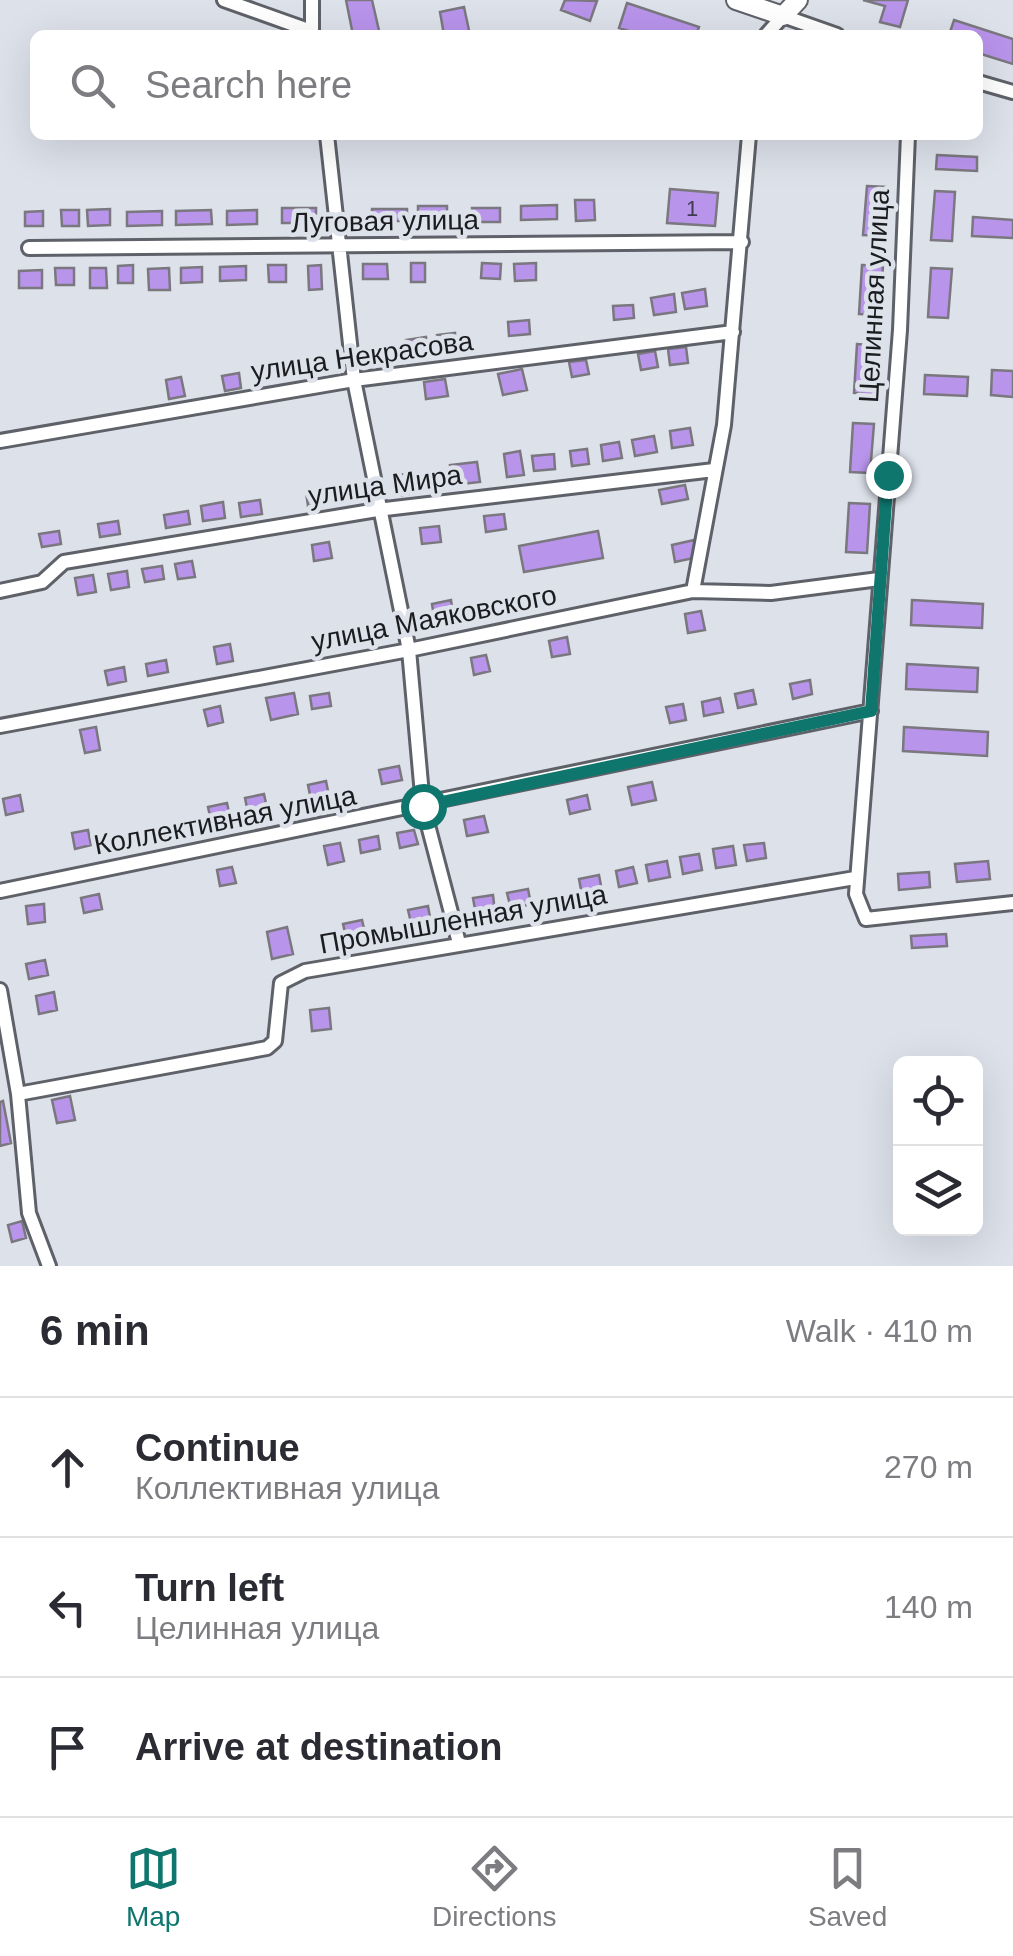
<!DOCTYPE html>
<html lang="en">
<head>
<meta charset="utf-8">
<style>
	:root { --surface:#fff; --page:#f2f2f3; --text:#2b2b33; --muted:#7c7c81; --line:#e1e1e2; --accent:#0f766e }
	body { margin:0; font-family:Helvetica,sans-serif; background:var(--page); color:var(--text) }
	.controls { position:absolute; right:30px; bottom:30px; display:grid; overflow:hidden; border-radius:15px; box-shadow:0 10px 40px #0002 }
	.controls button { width:90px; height:90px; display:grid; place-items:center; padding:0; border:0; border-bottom:2px solid var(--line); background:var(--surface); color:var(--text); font:50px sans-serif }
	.stop { position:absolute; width:30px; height:30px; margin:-22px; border:8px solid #0f766e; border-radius:50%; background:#fff }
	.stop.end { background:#0f766e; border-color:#fff; box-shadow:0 2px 10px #0008 }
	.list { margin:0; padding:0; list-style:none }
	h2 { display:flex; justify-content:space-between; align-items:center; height:130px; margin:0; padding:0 40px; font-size:42px }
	h2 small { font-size:32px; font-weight:400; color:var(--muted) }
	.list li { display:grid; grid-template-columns:65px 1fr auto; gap:30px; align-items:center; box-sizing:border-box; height:140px; padding:0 40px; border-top:2px solid var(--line) }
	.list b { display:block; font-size:38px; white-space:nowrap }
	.list p { margin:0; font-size:32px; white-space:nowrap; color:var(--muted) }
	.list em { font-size:32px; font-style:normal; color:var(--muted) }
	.icon { flex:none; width:55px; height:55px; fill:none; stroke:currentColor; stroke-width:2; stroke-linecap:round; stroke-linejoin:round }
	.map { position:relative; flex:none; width:1013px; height:1266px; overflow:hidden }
	.search { position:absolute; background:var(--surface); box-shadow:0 10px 40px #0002; left:30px; right:30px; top:30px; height:110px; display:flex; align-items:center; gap:25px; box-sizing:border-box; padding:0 35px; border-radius:15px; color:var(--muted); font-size:38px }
	.sheet { height:550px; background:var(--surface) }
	nav { display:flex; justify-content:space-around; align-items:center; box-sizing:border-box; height:140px; border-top:2px solid var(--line); background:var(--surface); font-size:28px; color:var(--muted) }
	nav a { display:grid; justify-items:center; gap:5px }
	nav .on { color:var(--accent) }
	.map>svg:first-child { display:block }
	.building { fill:#b894eb; stroke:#7a777f; stroke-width:2.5 }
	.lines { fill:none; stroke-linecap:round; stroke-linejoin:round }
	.street-casing { stroke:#5f6169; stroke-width:18 }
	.secondary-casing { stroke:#5f6169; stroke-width:22 }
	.street { stroke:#fff; stroke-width:12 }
	.secondary { stroke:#fff; stroke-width:18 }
	.route { stroke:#0f766e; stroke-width:12 }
	.labels { text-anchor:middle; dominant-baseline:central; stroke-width:9; stroke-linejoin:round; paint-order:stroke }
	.number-label { font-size:22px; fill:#423a52 }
	.street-label { font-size:28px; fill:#1b1c1f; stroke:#dde1ea }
</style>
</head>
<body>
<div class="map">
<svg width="1013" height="1266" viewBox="0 0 1013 1266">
	<rect width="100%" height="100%" fill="#dde1ea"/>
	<path class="building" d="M346,0H372L380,35H353Z
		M565,0L597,1L590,21L561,10Z
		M863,0H908L900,27L880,22L885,6Z
		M627,3L699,27L696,35H641L619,28Z
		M464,7L470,35H444L440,12Z
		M954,20L1013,39V64L978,53V35H949Z
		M937,155L977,157V171L936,169Z
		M867,186L887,187L884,236L863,235Z
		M670,189L718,193L715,226L667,223Z
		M935,191L955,192L952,241L931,240Z
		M575,200H594L595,220L576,221Z
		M557,205V219L521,220V206Z
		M418,206H447V221H418Z
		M282,208H316V223H282Z
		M472,208H500V222H472Z
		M110,209V225L88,226L87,210Z
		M372,209H407V221H372Z
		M61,210H79V226H62Z
		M211,210L212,224L176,225V211Z
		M257,210V224L227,225V211Z
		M43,211V226H25V212Z
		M162,211V225L127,226V212Z
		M973,217L1013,220V238L972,236Z
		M411,263H425V282H411Z
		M482,263L501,264L500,279L481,278Z
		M536,263V280L515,281L514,264Z
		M363,264H387L388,279H363Z
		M133,265V283H118V266Z
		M268,265H286V282H269Z
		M321,265L322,289L309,290L308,266Z
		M862,265L883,266L880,315L859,314Z
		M246,266V280L220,281V267Z
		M202,267V282L181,283V268Z
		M55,268H74V285H56Z
		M90,268H106L107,288H90Z
		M169,268L170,290H149L148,269Z
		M931,268L952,269L948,318L928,317Z
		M42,270V288H19V271Z
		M705,289L707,306L685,309L682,293Z
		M674,294L676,312L654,315L651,298Z
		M633,305L634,318L614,320L613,306Z
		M529,320L530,334L509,336L508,322Z
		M455,333L456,347L439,349L437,335Z
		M426,337L428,352L408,355L406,340Z
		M857,344L878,346L874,395L854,393Z
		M686,347L688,363L670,365L668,349Z
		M655,351L658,367L641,370L638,354Z
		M586,360L589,374L572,377L569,362Z
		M522,369L527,390L503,395L498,374Z
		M992,370L1013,371V397L991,395Z
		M239,373L241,388L225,391L222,376Z
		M925,375L968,377L967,396L924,394Z
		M181,377L185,396L169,399L166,380Z
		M445,379L448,396L426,399L424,382Z
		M853,423L874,424L870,473L850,472Z
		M690,428L693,445L672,448L670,431Z
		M654,436L657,452L635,456L632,440Z
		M619,442L622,458L603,461L601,445Z
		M587,449L589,464L572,466L570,451Z
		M520,451L524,475L507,477L504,454Z
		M554,454L555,469L534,471L532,456Z
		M477,462L480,482L452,485L450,465Z
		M412,473L415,493L402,495L399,475Z
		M364,481L367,499L351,501L348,484Z
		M685,485L688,499L662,504L659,490Z
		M324,489L326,503L308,506L306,492Z
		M260,500L262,514L241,517L239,503Z
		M223,502L225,518L203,521L201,506Z
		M849,503L870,504L867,553L846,552Z
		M188,511L190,524L166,528L164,515Z
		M504,514L506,529L486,532L484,516Z
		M118,521L120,534L100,537L98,524Z
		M439,526L441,542L422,544L420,528Z
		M59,531L61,544L42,547L39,534Z
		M598,531L603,558L524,572L519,546Z
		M694,540L698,557L675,562L672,545Z
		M329,542L332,558L314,561L312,545Z
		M192,561L195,577L178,579L175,564Z
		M162,566L164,579L145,582L142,569Z
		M127,571L129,587L111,590L108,574Z
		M93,575L96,592L78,595L75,578Z
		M451,600L453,614L434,617L432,604Z
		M912,600L983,604L982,628L911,625Z
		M701,611L705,630L688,633L685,614Z
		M567,637L570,654L552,657L549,641Z
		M230,644L233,661L217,664L214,647Z
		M486,655L490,671L474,675L471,658Z
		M166,660L168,672L148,676L146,664Z
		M907,664L978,668L977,692L906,689Z
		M124,667L126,681L108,685L105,671Z
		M810,680L812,694L793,699L790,684Z
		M753,690L756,704L738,708L735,694Z
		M294,693L298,714L271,720L266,698Z
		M329,693L331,706L312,709L310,696Z
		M720,698L723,712L704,716L702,702Z
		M683,704L686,720L670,723L666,707Z
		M220,706L223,722L208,726L204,710Z
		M96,727L100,750L85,753L80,730Z
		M904,727L988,732L987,756L903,751Z
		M399,766L402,780L382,784L379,770Z
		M326,781L329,796L311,800L308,785Z
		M652,782L656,800L632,805L628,787Z
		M264,794L267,808L248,813L245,798Z
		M20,795L23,811L6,815L3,799Z
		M587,795L590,809L570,814L567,800Z
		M227,803L230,817L211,821L208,807Z
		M484,816L488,832L467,836L464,820Z
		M88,830L91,845L75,849L72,833Z
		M414,830L418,844L400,848L397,833Z
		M378,836L380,849L361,853L359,840Z
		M340,843L344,861L328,865L324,846Z
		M764,843L766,858L747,861L744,845Z
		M733,846L736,865L716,868L713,849Z
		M699,854L702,870L683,874L680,857Z
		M667,861L670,877L649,881L646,865Z
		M988,861L990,879L957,882L955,864Z
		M232,867L236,883L220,886L217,870Z
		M633,867L637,883L619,887L616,871Z
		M929,872L930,887L899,890L898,874Z
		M599,875L602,891L582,895L579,879Z
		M528,889L531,904L511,909L507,893Z
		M99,894L102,909L84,913L81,898Z
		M493,895L495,912L476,915L473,898Z
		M44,904L45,922L28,924L26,906Z
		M428,906L431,923L412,927L408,910Z
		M362,920L366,937L347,941L343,924Z
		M287,927L293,954L272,959L267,932Z
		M946,934L947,946L912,948L911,936Z
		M45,960L48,975L29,979L26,964Z
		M54,992L57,1010L39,1014L36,996Z
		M329,1008L331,1029L312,1031L310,1010Z
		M70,1096L75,1120L57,1123L52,1100Z
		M3,1101L11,1143L0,1146V1102Z
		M22,1221L26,1238L12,1242L8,1225Z"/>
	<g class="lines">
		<defs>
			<path id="street" d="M224,0L311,31
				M312,0V35
				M766,35L783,16L837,35
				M978,82L1013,92
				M327,135L354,380L409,650L423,806L459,943
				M908,135L900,330L856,894L866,919L1013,903
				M29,248L742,242
				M0,441L354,380L733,332
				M0,591L42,582L64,562L377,510L714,470
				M693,591L724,425L749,135
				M0,726L409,650L693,591L771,593L879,579
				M0,891L871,711
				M0,990L18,1094L29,1213L49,1266
				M18,1094L267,1048L275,1041L281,983L305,971L855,878"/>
			<path id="secondary" d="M736,0L783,16L798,0"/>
		</defs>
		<use href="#street" class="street-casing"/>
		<use href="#secondary" class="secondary-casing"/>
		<use href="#street" class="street"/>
		<use href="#secondary" class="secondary"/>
	</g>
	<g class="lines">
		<path class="route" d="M423,806L871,711L888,475"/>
	</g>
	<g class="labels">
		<g class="number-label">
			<text x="692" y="208">1</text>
		</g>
		<g class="street-label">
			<text transform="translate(385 221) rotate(-1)">Луговая улица</text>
			<text transform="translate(874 296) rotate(-87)">Целинная улица</text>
			<text transform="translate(362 356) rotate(-8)">улица Некрасова</text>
			<text transform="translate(385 485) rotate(-8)">улица Мира</text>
			<text transform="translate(434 618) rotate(-11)">улица Маяковского</text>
			<text transform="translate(225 820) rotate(-11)">Коллективная улица</text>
			<text transform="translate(463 919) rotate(-10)">Промышленная улица</text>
		</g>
	</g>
</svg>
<div class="controls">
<button><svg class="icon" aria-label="locate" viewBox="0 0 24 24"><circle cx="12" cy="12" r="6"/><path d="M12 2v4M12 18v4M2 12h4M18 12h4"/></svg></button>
<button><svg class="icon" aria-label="layers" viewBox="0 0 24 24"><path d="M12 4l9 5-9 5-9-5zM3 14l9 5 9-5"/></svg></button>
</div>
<div class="stop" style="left:423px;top:806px"></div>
<div class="stop end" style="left:888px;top:475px"></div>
<div class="search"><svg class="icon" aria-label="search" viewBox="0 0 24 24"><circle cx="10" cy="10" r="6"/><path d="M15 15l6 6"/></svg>Search here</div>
</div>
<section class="sheet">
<h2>6 min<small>Walk · 410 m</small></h2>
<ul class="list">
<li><svg class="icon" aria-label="ahead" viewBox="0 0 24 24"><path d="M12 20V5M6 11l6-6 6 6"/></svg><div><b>Continue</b><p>Коллективная улица</p></div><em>270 m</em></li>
<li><svg class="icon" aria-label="left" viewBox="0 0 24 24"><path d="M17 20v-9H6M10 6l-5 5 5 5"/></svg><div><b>Turn left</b><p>Целинная улица</p></div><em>140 m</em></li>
<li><svg class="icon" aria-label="arrive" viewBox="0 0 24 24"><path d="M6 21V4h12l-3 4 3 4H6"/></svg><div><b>Arrive at destination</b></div></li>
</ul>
</section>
<nav>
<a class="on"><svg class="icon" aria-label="map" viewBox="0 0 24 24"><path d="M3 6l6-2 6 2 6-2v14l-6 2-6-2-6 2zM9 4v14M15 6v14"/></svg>Map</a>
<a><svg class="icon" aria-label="directions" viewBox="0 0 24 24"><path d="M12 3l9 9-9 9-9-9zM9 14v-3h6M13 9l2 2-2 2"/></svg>Directions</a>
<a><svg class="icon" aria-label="saved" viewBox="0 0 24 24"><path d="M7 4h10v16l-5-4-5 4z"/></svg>Saved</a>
</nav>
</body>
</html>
